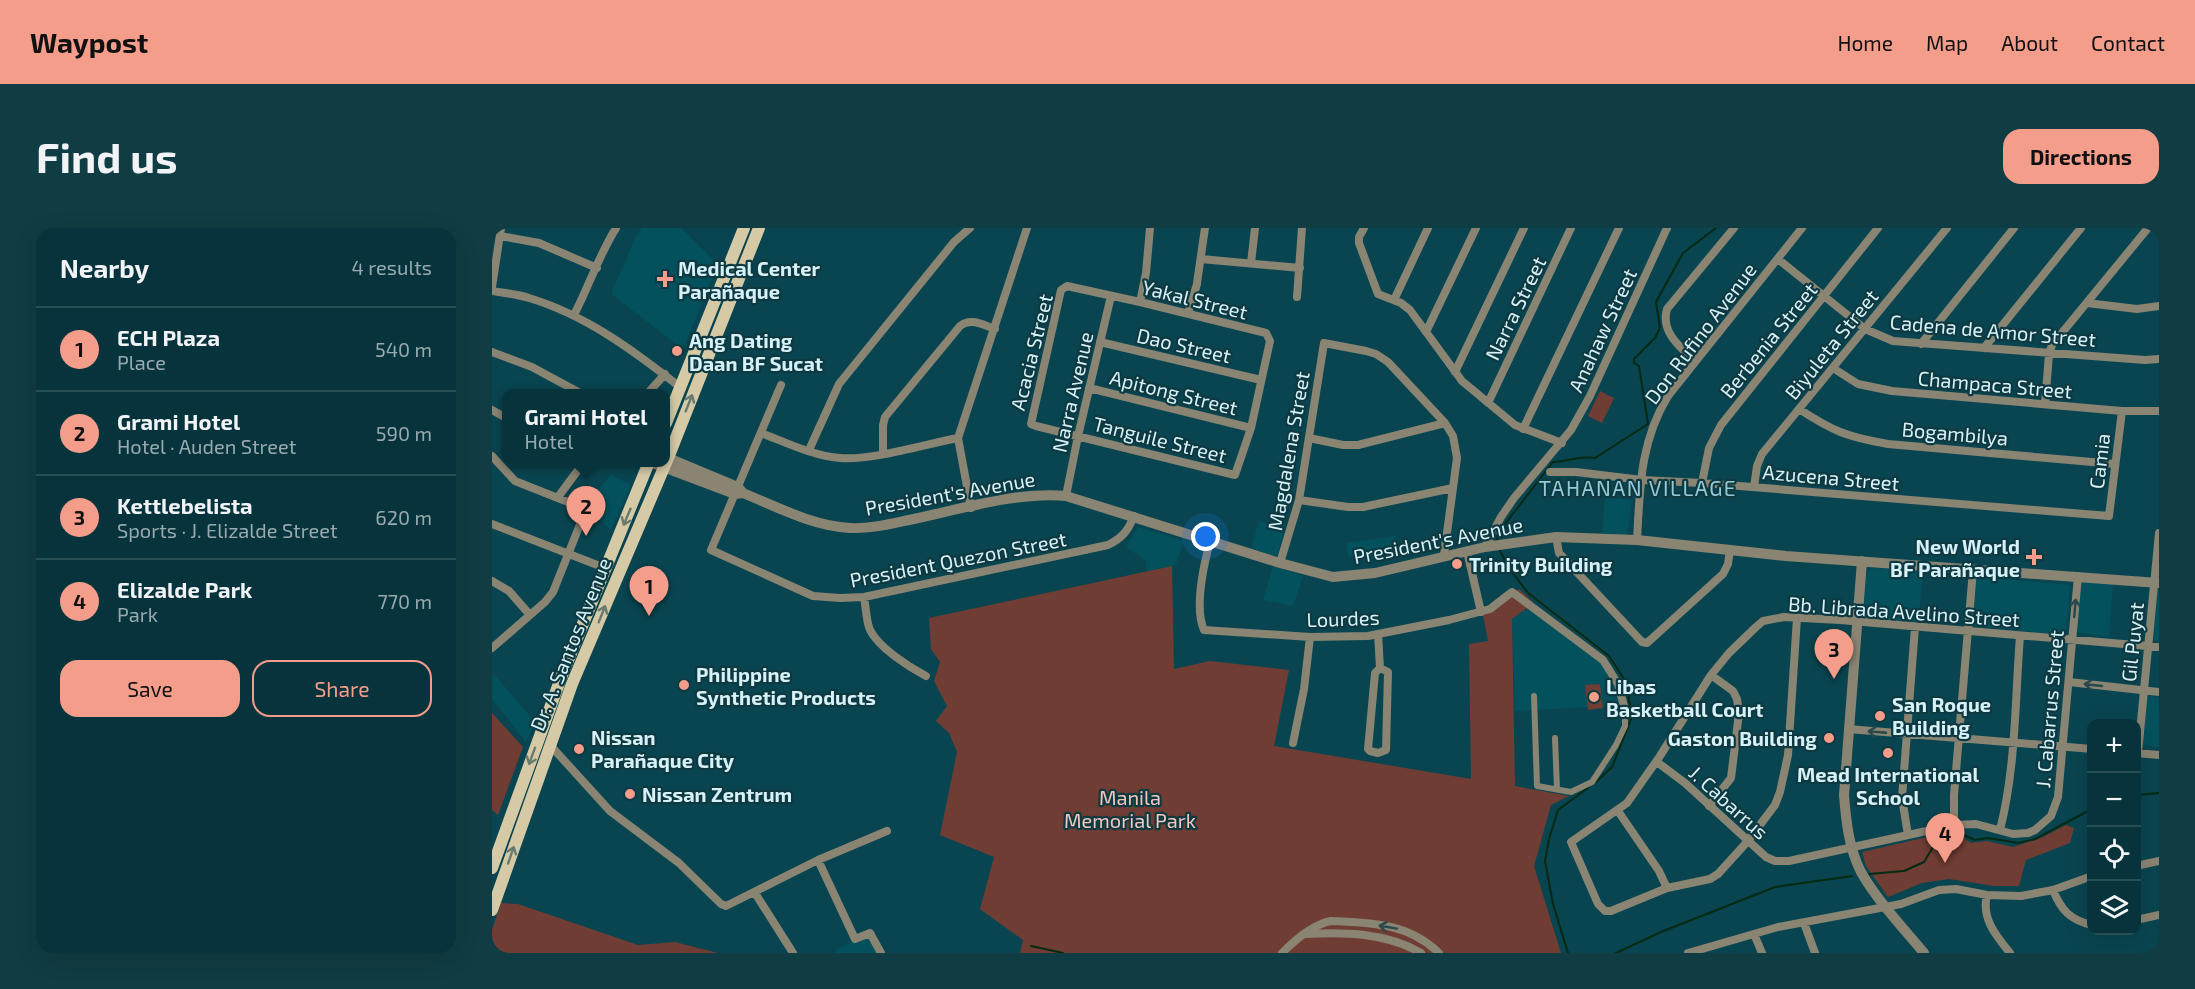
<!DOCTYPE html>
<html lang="en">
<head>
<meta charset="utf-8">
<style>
	:root { --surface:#07343c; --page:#103c43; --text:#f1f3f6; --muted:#98aaaf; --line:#284f56; --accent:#f49d8b }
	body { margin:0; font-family:"Exo 2",sans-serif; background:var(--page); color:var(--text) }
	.controls { position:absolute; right:18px; bottom:18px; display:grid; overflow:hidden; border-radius:12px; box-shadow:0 6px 24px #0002 }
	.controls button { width:54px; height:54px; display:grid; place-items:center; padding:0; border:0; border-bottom:2px solid var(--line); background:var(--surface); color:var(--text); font:30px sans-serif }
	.you { position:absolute; left:714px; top:309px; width:21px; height:21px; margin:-15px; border:4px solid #fff; border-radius:50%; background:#1a73e8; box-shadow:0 0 0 9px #1a73e833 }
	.badge { display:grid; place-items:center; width:39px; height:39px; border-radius:50%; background:var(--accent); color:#111; font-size:20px; font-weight:700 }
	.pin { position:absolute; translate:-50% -50px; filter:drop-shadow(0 2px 3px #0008) }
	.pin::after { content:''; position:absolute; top:32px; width:21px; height:18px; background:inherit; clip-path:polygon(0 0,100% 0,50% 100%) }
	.popup { position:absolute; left:10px; top:161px; width:168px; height:78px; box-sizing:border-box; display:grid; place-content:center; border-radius:12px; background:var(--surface); filter:drop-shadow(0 2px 4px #0005); font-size:20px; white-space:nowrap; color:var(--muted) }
	.popup b { font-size:22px; color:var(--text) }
	.popup::after { content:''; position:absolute; left:50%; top:100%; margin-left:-12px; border:12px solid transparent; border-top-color:var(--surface) }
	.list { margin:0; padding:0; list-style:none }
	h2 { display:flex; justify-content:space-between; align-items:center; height:78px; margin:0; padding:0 24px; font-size:26px }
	h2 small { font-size:20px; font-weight:400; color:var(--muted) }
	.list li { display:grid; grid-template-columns:39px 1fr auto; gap:18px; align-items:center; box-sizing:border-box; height:84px; padding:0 24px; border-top:2px solid var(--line) }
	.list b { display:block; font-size:22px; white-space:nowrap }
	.list p { margin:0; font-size:20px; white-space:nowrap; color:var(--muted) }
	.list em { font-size:20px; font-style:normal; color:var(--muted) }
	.actions { display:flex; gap:12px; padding:18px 24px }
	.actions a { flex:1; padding:14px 0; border:2px solid var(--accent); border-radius:18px; text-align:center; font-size:21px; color:var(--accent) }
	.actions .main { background:var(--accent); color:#111 }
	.icon { flex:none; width:33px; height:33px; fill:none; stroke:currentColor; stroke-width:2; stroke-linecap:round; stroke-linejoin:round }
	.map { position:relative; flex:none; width:1667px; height:725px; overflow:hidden; border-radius:18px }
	header { display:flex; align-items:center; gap:36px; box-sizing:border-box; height:84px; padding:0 30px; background:var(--accent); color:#111 }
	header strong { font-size:28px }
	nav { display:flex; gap:33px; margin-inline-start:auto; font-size:21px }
	.intro { display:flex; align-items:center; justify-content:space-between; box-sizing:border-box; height:144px; padding:0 36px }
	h1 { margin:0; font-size:42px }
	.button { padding:15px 27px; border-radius:18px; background:var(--accent); color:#111; font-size:21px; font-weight:700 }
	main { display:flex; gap:36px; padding:0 36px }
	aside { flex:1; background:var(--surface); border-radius:18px; box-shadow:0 6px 24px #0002 }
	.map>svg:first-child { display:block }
	.built { fill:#02515d }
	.green { fill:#6f3d33 }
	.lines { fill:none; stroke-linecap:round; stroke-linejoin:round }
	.stream { stroke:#042a13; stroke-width:2 }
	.pedestrian { stroke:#8a8473; stroke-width:6 }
	.minor { stroke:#8a8473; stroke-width:8 }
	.tertiary { stroke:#8a8473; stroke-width:10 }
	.primary { stroke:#d6caa6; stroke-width:12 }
	.oneway { stroke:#697a6e }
	.oneway2 { stroke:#28484b }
	.poi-dot { fill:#f49d8b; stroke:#0f3941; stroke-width:2 }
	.labels { text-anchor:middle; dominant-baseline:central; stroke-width:4.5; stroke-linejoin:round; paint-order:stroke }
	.poi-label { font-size:20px; font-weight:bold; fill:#d6f1f7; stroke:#0f3941; text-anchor:start }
	.street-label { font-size:20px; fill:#d6f1f7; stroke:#0f3941 }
	.park-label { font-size:20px; fill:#f3c7be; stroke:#0f3941 }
	.neighbourhood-label { font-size:21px; letter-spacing:1.5px; fill:#93cad6; stroke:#0f3941 }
</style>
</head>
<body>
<header>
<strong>Waypost</strong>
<nav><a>Home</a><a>Map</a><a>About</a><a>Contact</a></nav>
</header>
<div class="intro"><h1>Find us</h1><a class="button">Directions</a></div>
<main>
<aside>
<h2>Nearby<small>4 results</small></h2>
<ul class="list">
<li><span class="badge">1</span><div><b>ECH Plaza</b><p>Place</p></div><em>540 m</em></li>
<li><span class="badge">2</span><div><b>Grami Hotel</b><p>Hotel · Auden Street</p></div><em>590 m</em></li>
<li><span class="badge">3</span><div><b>Kettlebelista</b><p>Sports · J. Elizalde Street</p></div><em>620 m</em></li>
<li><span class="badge">4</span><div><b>Elizalde Park</b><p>Park</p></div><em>770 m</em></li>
</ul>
<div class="actions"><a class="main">Save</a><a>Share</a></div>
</aside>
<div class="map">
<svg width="1667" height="725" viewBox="0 0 1667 725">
	<rect width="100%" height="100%" fill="#094550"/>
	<path class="built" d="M150,0H189L226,36L191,121L119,66L144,8Z
		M119,247L139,257L119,302L92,278Z
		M1113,269L1140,272L1135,307L1110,305Z
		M767,293L793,301L785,328L759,321Z
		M646,299L692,313L684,336L680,338L655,343L653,332L634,319Z
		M903,308L905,323L886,325L887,331L876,333L875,327L856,329L854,315Z
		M781,338L811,348L801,378L771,372Z
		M1382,340L1431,344L1426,396L1373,390L1371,387L1374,347L1378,341Z
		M1482,348L1578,357L1574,403L1570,407L1483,398L1479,395Z
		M1590,354L1621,356L1617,409L1585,404L1584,400L1588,356Z
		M1666,362H1667V413L1661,412Z
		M1042,375L1098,419L1131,454L1136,477L1023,483L1020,391Z
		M2,446L43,494L34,514L0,471V448Z
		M1655,467L1667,469V519L1649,517Z
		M375,707L385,725H345L343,722Z"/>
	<path class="green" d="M1108,163L1122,170L1110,195L1096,188Z
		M680,338L682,441L718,433L797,442L782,518L979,551L977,416L996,413L991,387L1027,361L1042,375L1020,391L1023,558L1077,568L1059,577L1042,638L1069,725H528L531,712L488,681L502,629L448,607L465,524L457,505L444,493L455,478L442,453L448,434L439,421L437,390Z
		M1108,456L1111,480L1096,482L1093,457Z
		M0,485L31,519L6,587L0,582Z
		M1574,597L1582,600L1578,615L1534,632L1527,658H1502L1457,651L1430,655L1396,669L1374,638L1370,624L1461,603L1479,615L1495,613L1521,619L1549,610Z
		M9,675L26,676L146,717L183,714L226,725H0V702Z"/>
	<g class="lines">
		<path class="stream" d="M1005,314L1006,305L1061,234C1076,234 1087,227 1103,230L1156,196L1147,138L1142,135V131L1163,110L1168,100L1164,74L1191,25L1224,0
			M1006,319L1017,340L1036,365L1117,428L1134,454L1140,489L1120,539L1104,554
			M1644,567L1667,565
			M1377,646L1412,643L1432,634L1447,609L1453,606L1465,604L1483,612L1496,610L1526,615L1543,611L1600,581
			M539,718L571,725
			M1076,725L1061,676L1053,633L1057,611L1066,582L1097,559
			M1124,725L1169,704L1283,659L1360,648"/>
		<path class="pedestrian" d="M1042,468L1045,558L1079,564L1100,554L1124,517L1133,498V482
			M1063,510L1065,561"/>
		<path class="minor" d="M872,0L867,9V15L886,66L909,75L918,82L970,153L1023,197L1070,215
			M8,8L47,15L105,40
			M709,31L808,40
			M1286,31L1373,101L1401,113L1653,132L1667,131
			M759,35L763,0
			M705,55L713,0
			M575,58L648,74L774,105L778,113L759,200L743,247L544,198L539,196L569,62Z
			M0,59L9,0
			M0,63C12,65 25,66 37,70C94,87 142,123 188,159
			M805,69L810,0
			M902,72L936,0
			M648,74L654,45L658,0
			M1595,75L1645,81L1667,78
			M696,85L705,56
			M82,87C97,58 107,27 124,0
			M934,104L984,0
			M608,114L769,152
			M1429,116L1522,0
			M1492,120L1589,0
			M0,124L40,139L90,166
			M1203,133C1189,120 1168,104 1175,81L1242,0
			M1341,140L1366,156L1400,163L1630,183H1667
			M963,144L1032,0
			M289,157L219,322L321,368L348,370L372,369L616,317C630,310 636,303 642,288
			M597,160L759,200
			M155,166L173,146
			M996,175L1079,0
			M1553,176L1557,126L1560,117L1656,0
			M1307,181C1342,204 1356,209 1396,216L1623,236
			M0,182L14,190
			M1031,201L1127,0
			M269,205C293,214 321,228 348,230C379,233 434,216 466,210
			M817,210L851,217H866L953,195
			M317,222L347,156L462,14L478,0
			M391,225V197L393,189L468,98C479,89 491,97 503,101
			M0,228L23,253L81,276L91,289L61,364L53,374L0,420
			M1058,244H1084L1150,252L1210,255L1617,288L1630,183
			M1210,255L1217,220L1229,197L1386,0
			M1262,259L1265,238L1270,226L1455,0
			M574,268L586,208L619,68
			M66,269L92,234
			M807,272L856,279H871L961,260
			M479,280L466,210L535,0
			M0,296L113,340
			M1064,309L1067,325L1150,414L1155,415L1231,346L1236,336L1238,322
			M1145,312C1148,259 1148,214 1176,168L1310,0
			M718,313C712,336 702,380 712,402L818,409L876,408L957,392L998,381L1020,364L1111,432L1126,456L1133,482
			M993,319L1009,289L1022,270L1079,202L1098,168L1175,0
			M975,323L989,384
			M788,335L807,272L832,115L874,123L884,126L896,134L953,195L961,208L965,230L952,327
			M0,353L17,363L38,387
			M372,369C374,379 374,393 378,402C387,420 417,439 434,448
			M1305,390L1296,527L1288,564L1283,577L1255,614L1226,646L1218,651L1175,660L1119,683H1113L1106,676L1079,614L1135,575L1168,528L1219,447L1237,425L1264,399L1271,393L1292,389L1348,392L1667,419
			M886,406L888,440L883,445L876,521L878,523L886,525L894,522L896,444L888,440
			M1577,454L1667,464
			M1356,501L1600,521
			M801,515L812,461L818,409
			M58,517L118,583L187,635L229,676L234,678L326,632L395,603
			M1644,525L1667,527
			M1646,525L1667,305
			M1165,534L1193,555L1274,629L1283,633H1297L1462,597L1484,596L1521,606L1536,605L1543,602L1559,588L1566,569L1586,348
			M1217,578L1239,550L1247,485L1245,471L1241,463L1219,447
			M1126,583L1167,643L1175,660
			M1462,597V567L1481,342
			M1508,602C1524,539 1523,472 1528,408
			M1416,607L1410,570L1423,399
			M326,632L363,711L378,705L389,725
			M1644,638L1667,633
			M1561,662C1569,682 1578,692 1600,697
			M263,665L301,725
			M1495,667C1489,690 1504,708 1518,725
			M1644,692L1667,687
			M1312,695L1323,725
			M815,706C853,704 896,705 929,725
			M1262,706L1270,725
			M790,725C803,712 821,696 839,693C880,695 916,695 947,725
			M1196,725L1286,699L1409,676L1447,662L1464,661L1495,667L1529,668L1561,662L1600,648"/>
		<path class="tertiary" d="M174,229L246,259L251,265C285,279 321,298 358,300C378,301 398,296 417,292C465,282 527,263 574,268L788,335L841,349L883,345L993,319L1064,309L1145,312L1294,328L1667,355
			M158,234L243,266L251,265
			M1370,333L1352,567C1354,593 1357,621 1369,644C1384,671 1412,701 1432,725"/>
		<path class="primary" d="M174,195L252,0
			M0,640L70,447L157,234
			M0,682L80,456L176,230L267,0"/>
	</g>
	<defs><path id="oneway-shaft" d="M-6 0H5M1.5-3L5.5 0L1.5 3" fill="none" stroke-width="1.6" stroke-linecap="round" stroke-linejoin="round" transform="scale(1.5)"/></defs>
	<g class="oneway">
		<use href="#oneway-shaft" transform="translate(197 175) rotate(-68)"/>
		<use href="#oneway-shaft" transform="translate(135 289) rotate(113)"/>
		<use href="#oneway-shaft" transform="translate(110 386) rotate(-68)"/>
		<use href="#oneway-shaft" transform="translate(40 528) rotate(110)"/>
		<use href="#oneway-shaft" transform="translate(19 627) rotate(-71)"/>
	</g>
	<g class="oneway2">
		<use href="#oneway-shaft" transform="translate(1583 380) rotate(-85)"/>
		<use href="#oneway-shaft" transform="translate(1601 457) rotate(-174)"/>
		<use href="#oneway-shaft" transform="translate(1385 504) rotate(-175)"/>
		<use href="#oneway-shaft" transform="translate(896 699) rotate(-170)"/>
	</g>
	<g class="poi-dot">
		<path d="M170 42h6v6h6v6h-6v6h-6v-6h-6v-6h6z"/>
		<circle cx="185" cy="123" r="6"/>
		<path d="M1539 320h6v6h6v6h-6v6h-6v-6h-6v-6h6z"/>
		<circle cx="965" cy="336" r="6"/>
		<circle cx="192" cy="457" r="6"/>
		<circle cx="1102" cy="469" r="6"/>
		<circle cx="1388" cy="488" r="6"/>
		<circle cx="1337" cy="510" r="6"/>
		<circle cx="87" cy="521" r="6"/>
		<circle cx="1396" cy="525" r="6"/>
		<circle cx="138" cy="566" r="6"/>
	</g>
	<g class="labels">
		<g class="poi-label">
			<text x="186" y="40">Medical Center<tspan x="186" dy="23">Parañaque</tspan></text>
			<text x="197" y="112">Ang Dating<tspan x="197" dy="23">Daan BF Sucat</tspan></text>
			<text x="1528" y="318" text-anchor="end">New World<tspan x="1528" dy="23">BF Parañaque</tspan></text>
			<text x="977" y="336">Trinity Building</text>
			<text x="204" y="446">Philippine<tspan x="204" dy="23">Synthetic Products</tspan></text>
			<text x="1114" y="458">Libas<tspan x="1114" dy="23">Basketball Court</tspan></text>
			<text x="1400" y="476">San Roque<tspan x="1400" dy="23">Building</tspan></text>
			<text x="99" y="509">Nissan<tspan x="99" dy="23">Parañaque City</tspan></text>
			<text x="1325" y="510" text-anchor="end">Gaston Building</text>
			<text x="1396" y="546" text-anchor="middle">Mead International<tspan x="1396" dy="23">School</tspan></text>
			<text x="150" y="566">Nissan Zentrum</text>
		</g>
		<g class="street-label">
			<text transform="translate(703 71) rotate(14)">Yakal Street</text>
			<text transform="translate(1023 80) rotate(-64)">Narra Street</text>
			<text transform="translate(1110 102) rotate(-65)">Anahaw Street</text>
			<text transform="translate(1501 102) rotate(5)">Cadena de Amor Street</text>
			<text transform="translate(1208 105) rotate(-53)">Don Rufino Avenue</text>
			<text transform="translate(1276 112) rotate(-51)">Berbenia Street</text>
			<text transform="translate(1339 116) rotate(-51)">Biyuleta Street</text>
			<text transform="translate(692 117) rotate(13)">Dao Street</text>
			<text transform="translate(539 124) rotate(-76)">Acacia Street</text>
			<text transform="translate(1503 156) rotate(5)">Champaca Street</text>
			<text transform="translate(580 164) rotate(-77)">Narra Avenue</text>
			<text transform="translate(682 164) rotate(14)">Apitong Street</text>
			<text transform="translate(1463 205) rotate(5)">Bogambilya</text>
			<text transform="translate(668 211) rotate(14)">Tanguile Street</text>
			<text transform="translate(796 223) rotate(-80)">Magdalena Street</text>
			<text transform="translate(1607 233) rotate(-83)">Camia</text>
			<text transform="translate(1339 249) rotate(5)">Azucena Street</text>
			<text transform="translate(458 265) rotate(-10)">President's Avenue</text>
			<text transform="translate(946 312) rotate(-11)">President's Avenue</text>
			<text transform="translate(466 331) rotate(-11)">President Quezon Street</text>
			<text transform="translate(1412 383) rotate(4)">Bb. Librada Avelino Street</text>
			<text transform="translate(851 390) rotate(-2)">Lourdes</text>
			<text transform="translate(1640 414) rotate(-84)">Gil Puyat</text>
			<text transform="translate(78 416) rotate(-68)">Dr. A. Santos Avenue</text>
			<text transform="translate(1557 481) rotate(-85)">J. Cabarrus Street</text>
			<text transform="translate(1237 574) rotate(42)">J. Cabarrus</text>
		</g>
		<g class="park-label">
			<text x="638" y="569">Manila<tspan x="638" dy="23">Memorial Park</tspan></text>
		</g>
		<g class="neighbourhood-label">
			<text x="1146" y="259">TAHANAN VILLAGE</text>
		</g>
	</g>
</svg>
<div class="controls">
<button>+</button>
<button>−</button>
<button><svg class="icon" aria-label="locate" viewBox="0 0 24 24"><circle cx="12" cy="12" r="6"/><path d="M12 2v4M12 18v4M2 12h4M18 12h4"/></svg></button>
<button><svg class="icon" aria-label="layers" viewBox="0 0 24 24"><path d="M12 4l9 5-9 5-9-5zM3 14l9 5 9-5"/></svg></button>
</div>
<div class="you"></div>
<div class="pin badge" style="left:157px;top:388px">1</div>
<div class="pin badge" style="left:94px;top:308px">2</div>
<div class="popup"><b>Grami Hotel</b>Hotel</div>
<div class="pin badge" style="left:1342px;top:451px">3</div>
<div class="pin badge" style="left:1453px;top:635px">4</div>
</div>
</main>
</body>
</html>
